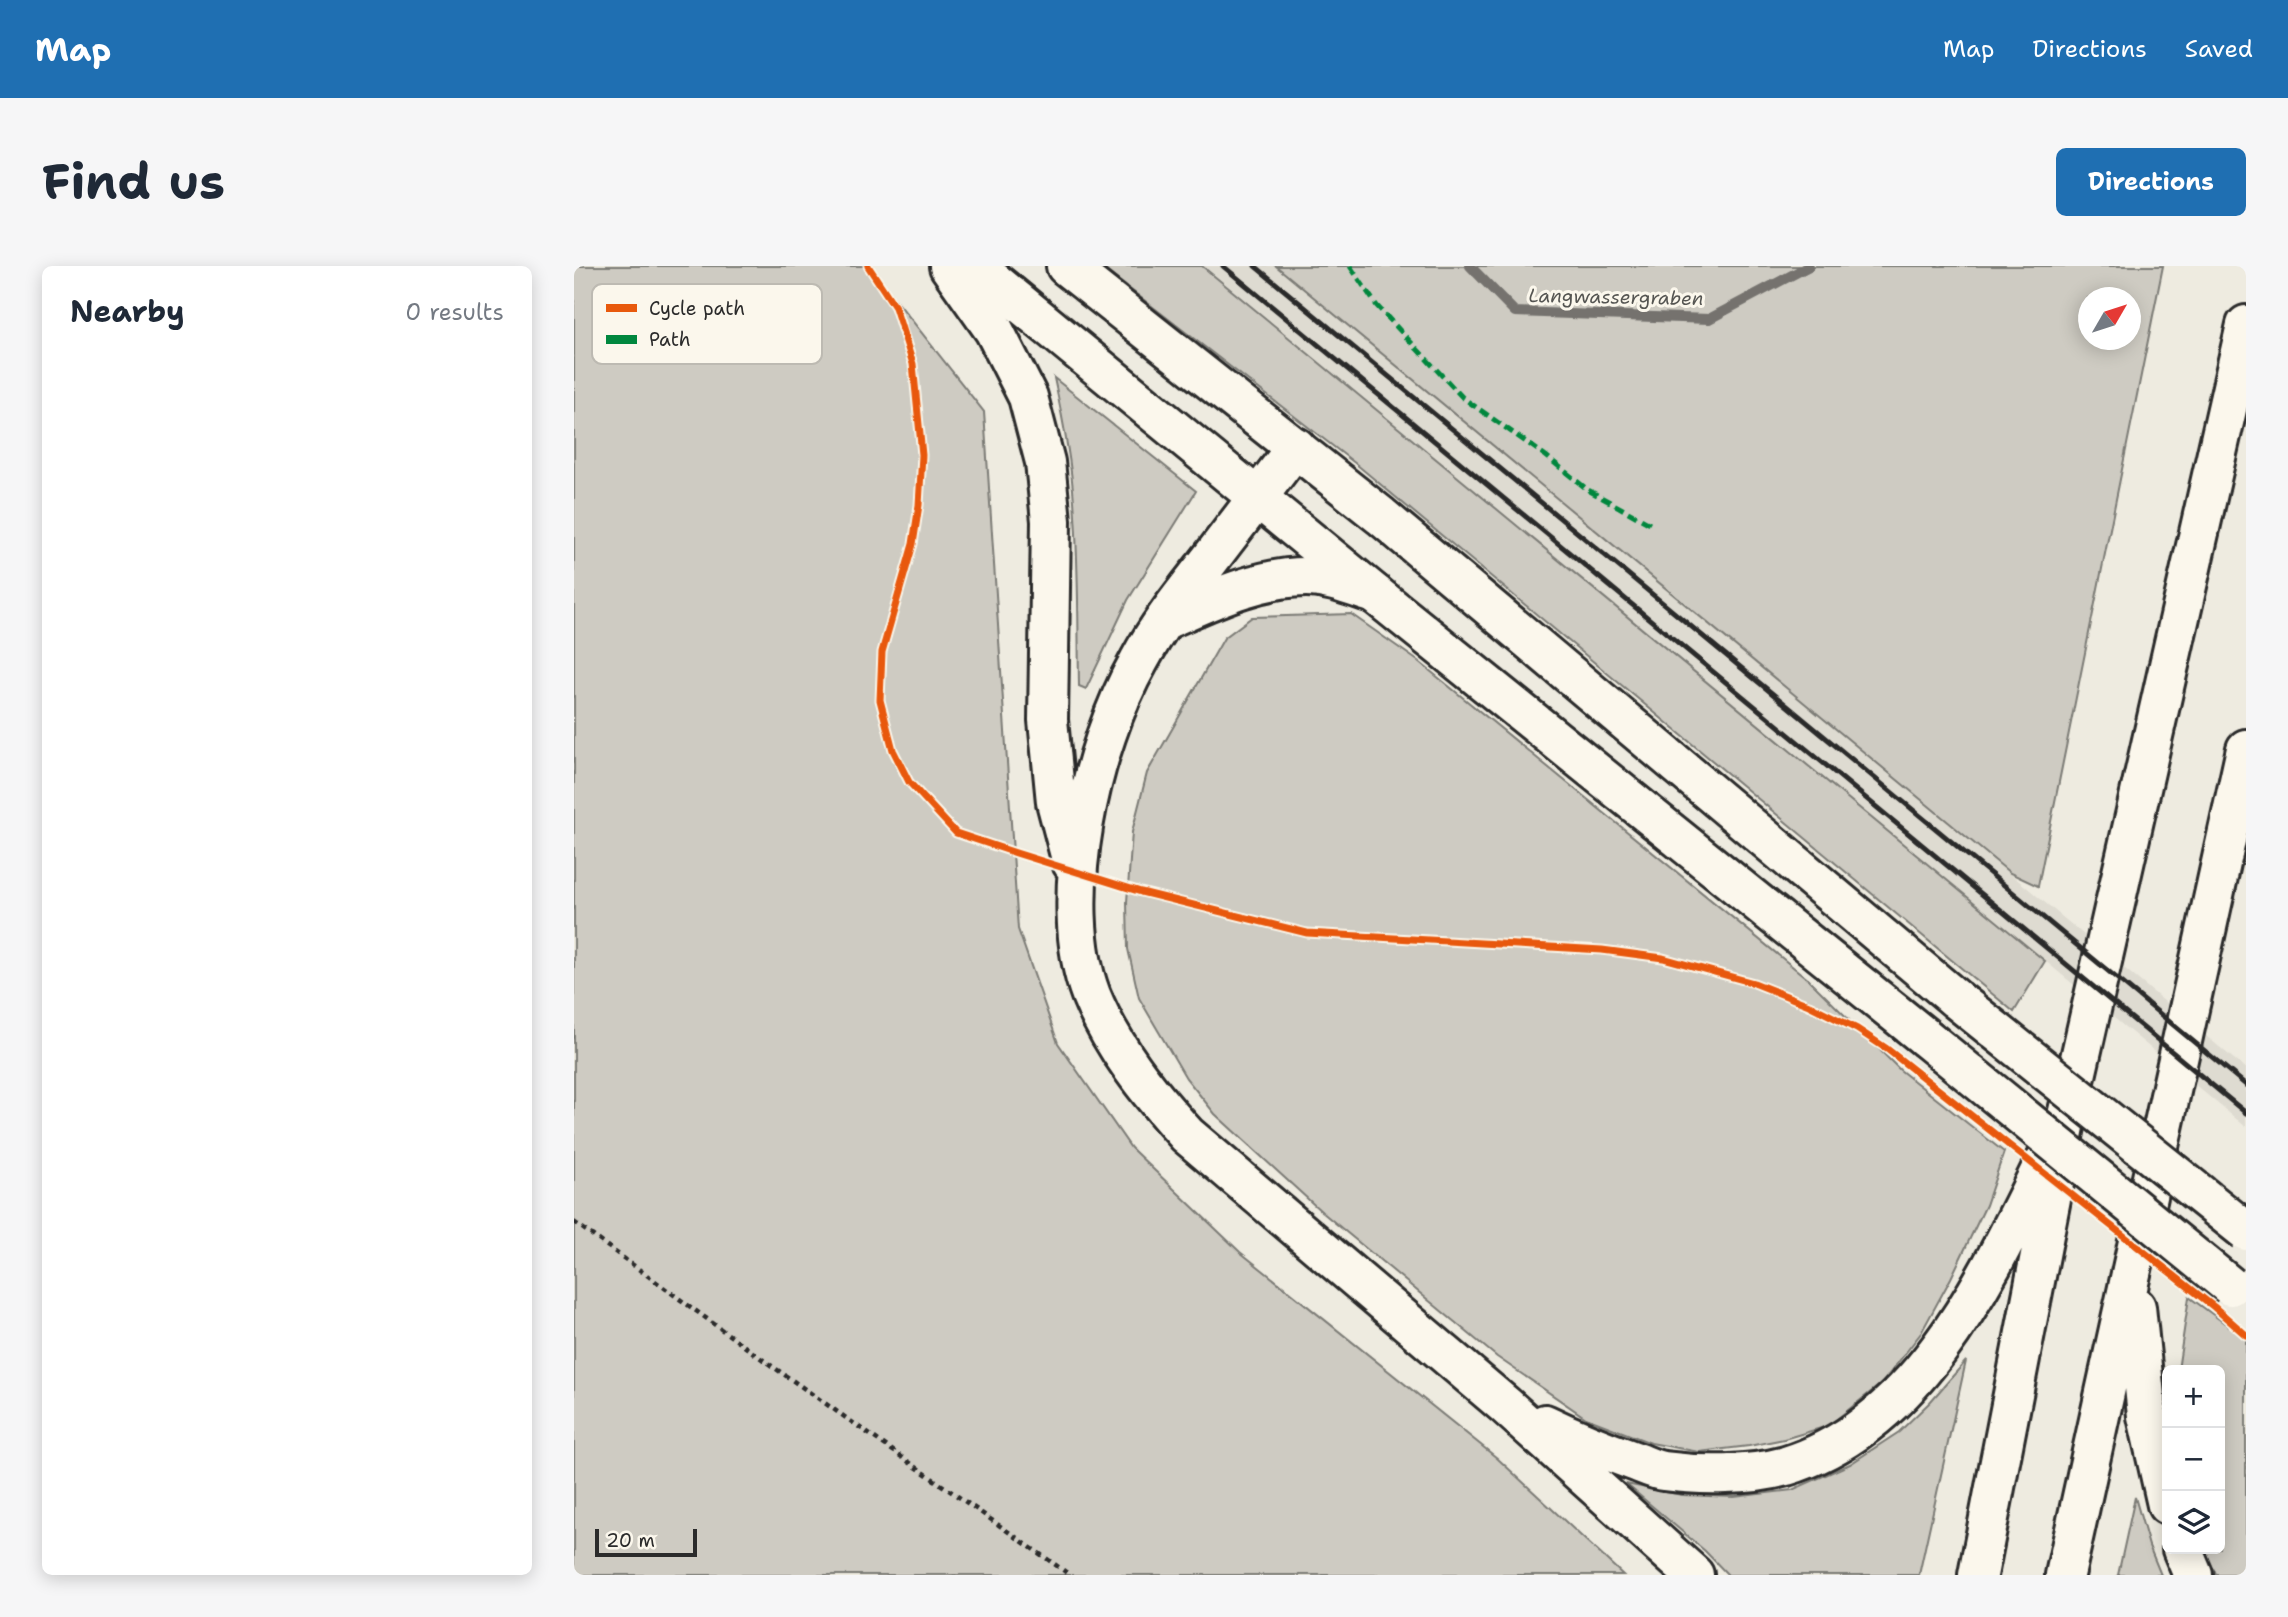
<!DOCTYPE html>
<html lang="en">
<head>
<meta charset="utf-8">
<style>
	:root { --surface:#fff; --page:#f6f6f7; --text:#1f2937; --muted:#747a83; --line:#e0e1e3; --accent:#1f6fb2 }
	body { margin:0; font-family:"Shantell Sans",sans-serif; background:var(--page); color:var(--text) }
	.controls { position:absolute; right:21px; bottom:21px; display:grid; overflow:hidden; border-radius:10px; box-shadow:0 4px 18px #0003 }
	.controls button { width:63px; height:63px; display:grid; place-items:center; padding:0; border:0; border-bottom:2px solid var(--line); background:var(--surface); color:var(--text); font:35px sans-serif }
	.compass { position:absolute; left:1504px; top:21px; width:63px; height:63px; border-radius:50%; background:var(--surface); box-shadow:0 4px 18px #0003; rotate:51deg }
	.scale { position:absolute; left:21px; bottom:18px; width:102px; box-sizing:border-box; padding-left:7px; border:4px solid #2b2b2b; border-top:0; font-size:19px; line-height:24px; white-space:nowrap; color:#2b2b2b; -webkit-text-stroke:5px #fbf7ec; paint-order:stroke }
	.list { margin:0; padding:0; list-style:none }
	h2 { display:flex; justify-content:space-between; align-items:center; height:91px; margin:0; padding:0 28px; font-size:30px }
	h2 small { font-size:23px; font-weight:400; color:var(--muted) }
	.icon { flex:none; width:38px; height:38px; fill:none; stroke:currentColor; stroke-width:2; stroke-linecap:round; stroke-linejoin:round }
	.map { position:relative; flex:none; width:1672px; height:1309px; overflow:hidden; border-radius:10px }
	header { display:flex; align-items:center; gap:42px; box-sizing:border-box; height:98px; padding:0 35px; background:var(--accent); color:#fff }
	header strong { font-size:33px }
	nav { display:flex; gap:38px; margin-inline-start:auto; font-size:24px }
	.intro { display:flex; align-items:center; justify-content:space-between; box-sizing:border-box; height:168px; padding:0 42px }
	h1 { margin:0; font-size:49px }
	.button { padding:18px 32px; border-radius:10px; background:var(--accent); color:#fff; font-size:24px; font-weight:700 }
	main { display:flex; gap:42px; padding:0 42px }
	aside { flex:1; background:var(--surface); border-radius:10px; box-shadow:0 4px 18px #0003 }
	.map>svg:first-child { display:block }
	.built { fill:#dedbd1 }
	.green { fill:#cecbc2; stroke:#7c7b76; stroke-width:2; fill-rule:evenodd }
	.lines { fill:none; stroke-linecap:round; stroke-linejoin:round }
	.stream { stroke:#74726e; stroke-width:10 }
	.primary-casing { stroke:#2b2b2b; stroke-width:44 }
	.highway-casing { stroke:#2b2b2b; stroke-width:44 }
	.path { stroke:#2b2b2b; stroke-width:4.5; stroke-dasharray:5 5; stroke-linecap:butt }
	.primary { stroke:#fbf7ec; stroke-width:38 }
	.highway { stroke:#fbf7ec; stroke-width:38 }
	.rail { stroke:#2b2b2b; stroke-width:5 }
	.primary-bridge-casing { stroke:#2b2b2b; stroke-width:44; stroke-linecap:butt }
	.primary-bridge { stroke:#fbf7ec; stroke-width:38 }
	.quiet { stroke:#00873e; stroke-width:5; stroke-dasharray:10 5; stroke-linecap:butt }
	.cycleway-casing { stroke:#fbf7ec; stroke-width:11 }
	.cycleway { stroke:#e8590c; stroke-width:7 }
	.labels { text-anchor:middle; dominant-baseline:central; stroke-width:6; stroke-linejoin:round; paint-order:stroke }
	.water-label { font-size:19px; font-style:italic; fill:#555552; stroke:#fbf7ec }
	.key { fill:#fbf7ec; stroke:#bdbab2; stroke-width:2 }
	.key-label { font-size:19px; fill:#2b2b2b }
</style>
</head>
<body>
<header>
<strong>Map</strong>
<nav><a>Map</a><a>Directions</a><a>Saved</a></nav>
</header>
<div class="intro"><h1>Find us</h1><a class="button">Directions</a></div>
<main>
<aside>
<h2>Nearby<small>0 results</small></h2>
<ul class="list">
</ul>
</aside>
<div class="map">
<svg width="1672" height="1309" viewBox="0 0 1672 1309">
	<rect width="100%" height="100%" fill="#eeebe0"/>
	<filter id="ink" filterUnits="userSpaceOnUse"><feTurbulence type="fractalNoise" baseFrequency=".0143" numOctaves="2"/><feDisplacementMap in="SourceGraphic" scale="14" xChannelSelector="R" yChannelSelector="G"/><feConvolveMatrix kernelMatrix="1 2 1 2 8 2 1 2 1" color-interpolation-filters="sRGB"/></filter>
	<g filter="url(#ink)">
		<path class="built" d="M630,0H702L1672,803V861Z"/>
		<path class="green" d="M0,0H295L410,146L444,663L484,777L557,882L666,986L923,1192L1049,1309H0Z
			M526,0H628L1471,695L1440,746L782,198Z
			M702,0H1589L1464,620L1436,607ZM1514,32H1556V74H1514Z
			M480,112L622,225L554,334L512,423L505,420C504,358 505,297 500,235C497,194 489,153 480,112Z
			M777,348L844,395L1235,714L1326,804L1430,886L1412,939L1377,1012L1347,1067L1308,1117L1254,1160L1210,1173L1175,1180L1125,1186L1077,1177L1012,1152L923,1091L748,946L641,848L612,812L565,732L554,683L553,636L558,566L573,507L650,372L678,351Z
			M1615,1031L1672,1073V1309H1642L1631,1283H1646V1104H1604Z
			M1392,1095L1345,1309H1154L1131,1285L1052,1218L1108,1229L1160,1231L1218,1224L1276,1198L1325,1166L1356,1136Z
			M1561,1231L1575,1280L1587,1309H1544Z"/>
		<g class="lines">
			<path class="stream" d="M896,0L941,46L1135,53L1235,0"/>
			<defs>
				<path id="primary" d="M401,0L801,328L1352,772
					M492,0L807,250L1382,733"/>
				<path id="highway" d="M375,0L420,64L454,131L471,196L477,255L474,454L482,536L498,597
					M722,181C693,219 664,257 635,295C610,327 584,359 565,395C517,480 481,635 517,729C538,781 575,827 613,869L931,1139L1120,1309
					M591,354C635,335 683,311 732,311C755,311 779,321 801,328
					M1562,1041L1573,1150L1593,1239
					M971,1158C1000,1172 1029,1184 1060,1195C1069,1198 1080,1204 1090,1205C1127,1210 1176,1210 1212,1200C1346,1159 1413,1012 1470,897
					M1608,1283L1619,1309
					M1404,1309L1493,850L1672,59
					M1491,1309L1672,483"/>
			</defs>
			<use href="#primary" class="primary-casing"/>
			<use href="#highway" class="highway-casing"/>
			<path class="path" d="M0,956L188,1093L496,1309"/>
			<use href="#primary" class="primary"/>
			<use href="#highway" class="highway"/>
			<path class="rail" d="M649,0L1672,847
				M681,0L1672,819"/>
			<defs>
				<path id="primary-bridge" d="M1382,733L1672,965
					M1352,772L1656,1020"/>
			</defs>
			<use href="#primary-bridge" class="primary-bridge-casing"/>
			<use href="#primary-bridge" class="primary-bridge"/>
			<path class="quiet" d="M776,0L803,40L889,132L972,190L1014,224L1076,258"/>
			<defs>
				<path id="cycleway" d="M294,0L321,41L339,98L348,189L345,239L339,278L308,386L306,434L319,484L335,516L382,567L442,587L567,626L733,667L1028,684L1089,692L1180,717L1235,739L1283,763L1313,783L1640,1041L1672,1069"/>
			</defs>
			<use href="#cycleway" class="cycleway-casing"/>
			<use href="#cycleway" class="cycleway"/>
		</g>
	</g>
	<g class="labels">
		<g class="water-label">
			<text transform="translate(1042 31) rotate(1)">Langwassergraben</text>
		</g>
	</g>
	<rect x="18" y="18" width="230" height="80" rx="10" class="key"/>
	<rect x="32" y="38" width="31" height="8" fill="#e8590c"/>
	<rect x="32" y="69" width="31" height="9" fill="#00873e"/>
	<g class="key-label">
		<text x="75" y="49">Cycle path</text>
		<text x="75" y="80">Path</text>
	</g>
</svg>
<div class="controls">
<button>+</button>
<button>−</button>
<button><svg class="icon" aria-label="layers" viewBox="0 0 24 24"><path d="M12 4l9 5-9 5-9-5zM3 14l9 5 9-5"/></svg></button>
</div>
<svg class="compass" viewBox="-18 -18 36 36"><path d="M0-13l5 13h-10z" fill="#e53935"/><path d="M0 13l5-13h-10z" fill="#747a83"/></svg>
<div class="scale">20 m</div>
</div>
</main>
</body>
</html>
